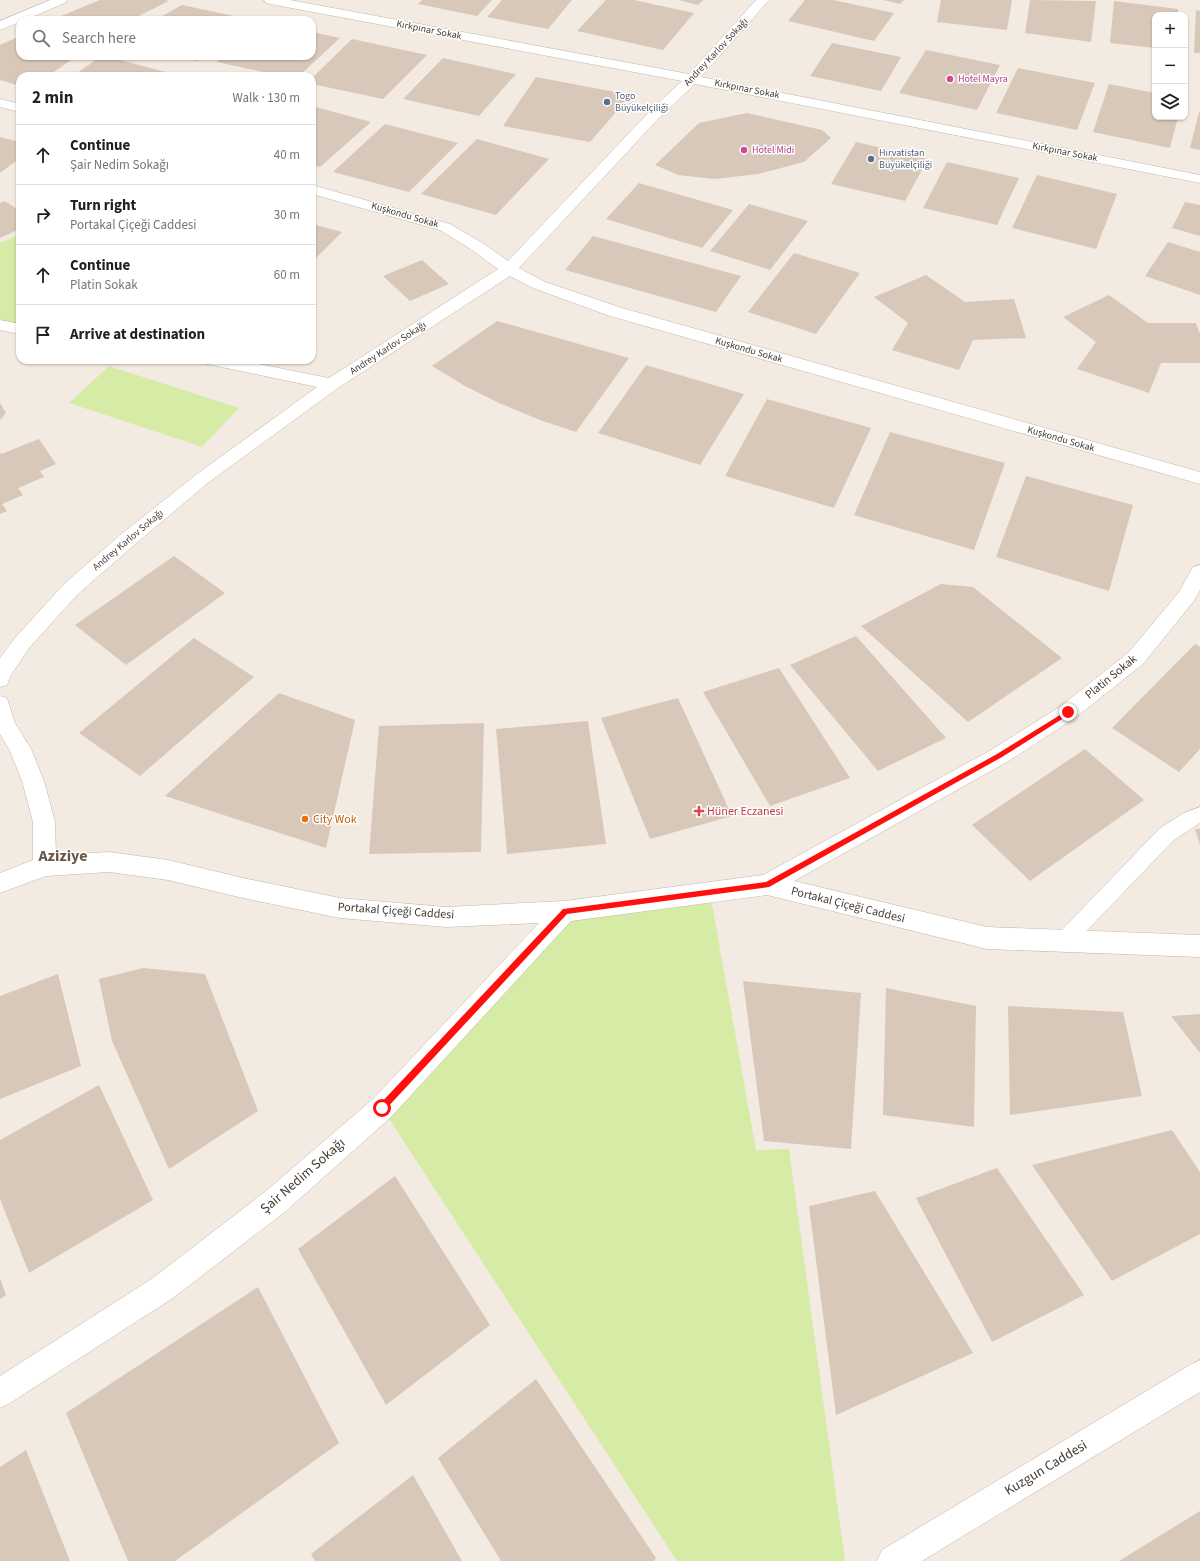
<!DOCTYPE html>
<html lang="en">
<head>
<meta charset="utf-8">
<style>
	:root { --surface:#fff; --page:#f6f6f6; --text:#222; --muted:#767676; --line:#e0e0e0 }
	body { margin:0; font-family:"Source Sans 3",sans-serif; background:var(--page); color:var(--text) }
	.controls { position:absolute; right:12px; top:12px; display:grid; overflow:hidden; border-radius:8px; box-shadow:0 1px 3px #0004 }
	.controls button { width:36px; height:36px; display:grid; place-items:center; padding:0; border:0; border-bottom:1px solid var(--line); background:var(--surface); color:var(--text); font:20px sans-serif }
	.stop { position:absolute; width:12px; height:12px; margin:-9px; border:3px solid #ff0f0d; border-radius:50%; background:#fff }
	.stop.end { background:#ff0f0d; border-color:#fff; box-shadow:0 1px 4px #0008 }
	.list { margin:0; padding:0; list-style:none }
	h2 { display:flex; justify-content:space-between; align-items:center; height:52px; margin:0; padding:0 16px; font-size:17px }
	h2 small { font-size:13px; font-weight:400; color:var(--muted) }
	.list li { display:grid; grid-template-columns:26px 1fr auto; gap:12px; align-items:center; box-sizing:border-box; height:60px; padding:0 16px; border-top:1px solid var(--line) }
	.list b { display:block; font-size:15px; white-space:nowrap }
	.list p { margin:0; font-size:13px; white-space:nowrap; color:var(--muted) }
	.list em { font-size:13px; font-style:normal; color:var(--muted) }
	.icon { flex:none; width:22px; height:22px; fill:none; stroke:currentColor; stroke-width:2; stroke-linecap:round; stroke-linejoin:round }
	.map { position:relative; flex:none; width:1200px; height:1561px; overflow:hidden }
	.search { position:absolute; background:var(--surface); box-shadow:0 1px 3px #0004; left:16px; top:16px; width:300px; height:44px; display:flex; align-items:center; gap:10px; box-sizing:border-box; padding:0 14px; border-radius:12px; color:var(--muted); font-size:15px }
	.panel { position:absolute; background:var(--surface); box-shadow:0 1px 3px #0004; left:16px; top:72px; width:300px; height:292px; border-radius:12px }
	.map>svg:first-child { display:block }
	.green { fill:#d6eba6 }
	.building { fill:#d8c8b9 }
	.lines { fill:none; stroke-linecap:round; stroke-linejoin:round }
	.service-casing { stroke:#c2b4a7; stroke-width:1 }
	.minor-casing { stroke:#c2b4a7; stroke-width:1 }
	.service { fill:#fff; fill-rule:evenodd }
	.minor { fill:#fff; fill-rule:evenodd }
	.route { fill:#ff0f0d }
	.hotel-dot { fill:#d1479c; stroke:#fff; stroke-width:1.5 }
	.service-dot { fill:#5c6f8a; stroke:#fff; stroke-width:1.5 }
	.health-dot { fill:#e0444e; stroke:#fff; stroke-width:1.5 }
	.food-dot { fill:#e8710a; stroke:#fff; stroke-width:1.5 }
	.labels { text-anchor:middle; dominant-baseline:central; stroke-width:3; stroke-linejoin:round; paint-order:stroke }
	.far-street-label { font-size:10px; fill:#453b32; stroke:#fff }
	.far-hotel-label { font-size:10px; fill:#b23c85; stroke:#fff; text-anchor:start }
	.far-service-label { font-size:10px; fill:#4e5e75; stroke:#fff; text-anchor:start }
	.street-label { font-size:12px; fill:#453b32; stroke:#fff }
	.health-label { font-size:12px; fill:#be3a42; stroke:#fff; text-anchor:start }
	.food-label { font-size:12px; fill:#c56008; stroke:#fff; text-anchor:start }
	.near-street-label { font-size:14px; fill:#453b32; stroke:#fff }
	.district-label { font-size:16px; font-weight:bold; fill:#685748; stroke:#fff }
</style>
</head>
<body>
<div class="map">
<svg width="1200" height="1561" viewBox="0 0 1200 1561">
	<rect width="100%" height="100%" fill="#f3ebe2"/>
	<path class="green" d="M20,234V329L0,325V243Z
		M109,366L239,408L202,447L69,403Z
		M710,893L756,1150L789,1149L845,1561H677L382,1108L565,911Z"/>
	<path class="building" d="M100,0H165L169,1L130,20L54,19Z
		M422,0H492L477,16L418,4Z
		M502,0H572L548,29L487,17Z
		M606,0H634L694,13L663,50L577,31Z
		M678,0H703L698,5Z
		M805,0H833L894,13L874,41L788,21Z
		M883,0H904L900,4Z
		M941,0H1012L1007,30L937,22Z
		M1030,0L1096,1L1091,42L1025,33Z
		M1114,1L1178,9V15H1155V48L1110,43Z
		M182,5L248,19V20H155Z
		M1196,10L1200,11V53H1194Z
		M312,32L340,38L299,76H282L217,62L224,56H312Z
		M20,36V56H77L48,76H20V86L0,80V45Z
		M352,39L427,55L383,99L312,84V78Z
		M832,43L901,57L881,91L810,76Z
		M926,50L1000,65L977,110L899,93Z
		M101,56H105L181,76H73Z
		M181,56H203L197,61Z
		M443,58L516,74L479,116L403,99Z
		M1018,68L1095,83L1077,130L996,113Z
		M536,77L631,95L590,142L503,126Z
		M1109,84L1155,93V117H1178L1170,148L1093,132Z
		M312,106L371,122L320,167L312,165Z
		M1199,112H1200V150L1190,148Z
		M747,113L822,130L831,138L804,162L758,174L715,179L678,175L655,165L699,123Z
		M385,124L458,143L409,192L333,172Z
		M0,137L20,142V158L0,173Z
		M477,139L549,159L496,215L421,194Z
		M856,142L928,159L905,201L831,184Z
		M947,162L1019,178L997,225L923,208Z
		M1037,175L1117,194L1096,249L1012,228Z
		M639,183L733,210L702,248L606,219Z
		M5,201L20,211V229L0,238V203Z
		M1185,202L1200,205V236L1172,228Z
		M749,204L808,221L770,270L710,251Z
		M312,224L342,232L312,262Z
		M593,236L741,276L716,312L565,270Z
		M1168,242L1200,252V295L1145,276Z
		M794,253L860,273L816,334L748,312Z
		M422,260L449,284L410,301L383,276Z
		M926,275L965,302L1014,299L1026,338L973,340L959,370L892,350L908,323L874,297Z
		M1109,295L1148,323H1196L1200,334V363H1161L1149,393L1077,369L1096,342L1063,317Z
		M497,321L629,358L576,432L540,420L499,403L465,386L432,366Z
		M646,365L744,394L700,465L598,433Z
		M767,399L871,428L834,508L725,476Z
		M0,403L6,413L0,420Z
		M890,432L1005,463L974,550L854,515Z
		M39,439L56,464L40,471L44,477L18,488L23,495L2,504L7,511L0,514V452L1,454Z
		M1026,476L1133,505L1109,591L996,557Z
		M174,556L225,593L126,665L75,625Z
		M941,584L973,587L1062,658L968,722L861,626Z
		M856,636L946,738L878,771L790,665Z
		M194,638L254,677L140,776L79,733Z
		M1195,644L1200,647V749L1179,772L1112,728Z
		M779,668L850,778L770,806L703,692Z
		M279,693L355,720L326,848L165,796Z
		M678,698L732,816L650,839L601,718Z
		M588,721L606,844L507,854L496,729Z
		M484,723L481,852L369,854L379,726Z
		M1085,749L1144,800L1030,881L972,825Z
		M1195,829H1200V845Z
		M143,968L205,974L258,1111L169,1169L112,1041L99,979Z
		M58,974L81,1066L0,1099V996Z
		M743,981L861,993L851,1149L764,1141Z
		M886,988L976,1006L974,1127L883,1115Z
		M1008,1006L1123,1012L1142,1096L1010,1115Z
		M1200,1014V1053L1171,1016Z
		M99,1085L153,1200L29,1273L0,1199V1140Z
		M1172,1130L1200,1172V1234L1112,1281L1032,1165Z
		M997,1168L1084,1295L992,1342L916,1198Z
		M395,1176L490,1325L386,1405L298,1249Z
		M875,1191L973,1353L836,1415L809,1206Z
		M0,1278L6,1295L0,1299Z
		M258,1287L339,1443L175,1561H128L66,1413Z
		M536,1379L656,1558L654,1561H501L438,1458Z
		M26,1450L70,1561H0V1467Z
		M413,1475L462,1561H315L311,1554Z
		M1200,1511V1561H1119Z"/>
	<g class="lines">
		<defs>
			<path id="service" d="M1200,807V823L1174,840L1071,947L1064,950L1057,947L1054,941L1057,935L1160,828L1184,813Z"/>
			<path id="minor" d="M50,0H67L65,3L25,20H20V22L0,30V21Z
				M264,0H290L689,74L756,0H769L701,77L1200,175V183L695,84L658,119L519,268L545,282L622,308L1200,472V484L610,316L533,288L510,276L338,388L209,482L133,546L78,594L29,648L11,675L7,685L0,687V658L15,638L64,584L119,536L197,474L317,387L212,365L206,364L204,360H239L329,378L498,269L472,250L440,230L312,194V185L450,224L484,244L508,261L648,113L682,81L270,4L266,3Z
				M0,99L20,104V112L0,107Z
				M0,320L20,324V334L0,330Z
				M1200,565V590L1193,602L1143,664L1075,718L1007,762L794,881L987,927L1200,935V957L987,949L767,895L571,921L391,1117L286,1211L173,1298L10,1403L0,1408V1376L153,1278L266,1191L373,1099L539,923L446,927L340,918L243,898L168,880L109,872L46,876L0,893V873L33,860V822L22,781L10,751L0,734V696L7,698L15,723L31,749L44,781L55,822L56,855L109,852L168,860L243,878L340,898L446,907L565,901L763,875L991,750L1061,706L1129,652L1179,592L1193,567Z
				M1200,1360V1392L922,1561H877L882,1550L1190,1365Z"/>
		</defs>
		<use href="#service" class="service-casing"/>
		<use href="#minor" class="minor-casing"/>
		<use href="#service" class="service"/>
		<use href="#minor" class="minor"/>
	</g>
	<path class="route" d="M1068,710L1070,711V714L1002,757L769,887L567,914L385,1110H379V1105L563,909L766,882L997,754Z"/>
	<g class="hotel-dot">
		<circle cx="950" cy="79" r="4"/>
		<circle cx="744" cy="150" r="4"/>
	</g>
	<g class="service-dot">
		<circle cx="607" cy="102" r="4"/>
		<circle cx="871" cy="159" r="4"/>
	</g>
	<path class="health-dot" d="M697 805h4v4h4v4h-4v4h-4v-4h-4v-4h4z"/>
	<circle class="food-dot" cx="305" cy="819" r="4"/>
	<g class="labels">
		<g class="far-street-label">
			<text transform="translate(429 30) rotate(11)">Kırkpınar Sokak</text>
			<text transform="translate(716 52) rotate(-47)">Andrey Karlov Sokağı</text>
			<text transform="translate(747 89) rotate(11)">Kırkpınar Sokak</text>
			<text transform="translate(1065 152) rotate(11)">Kırkpınar Sokak</text>
			<text transform="translate(405 215) rotate(16)">Kuşkondu Sokak</text>
			<text transform="translate(388 348) rotate(-33)">Andrey Karlov Sokağı</text>
			<text transform="translate(749 350) rotate(16)">Kuşkondu Sokak</text>
			<text transform="translate(1061 439) rotate(16)">Kuşkondu Sokak</text>
			<text transform="translate(128 540) rotate(-40)">Andrey Karlov Sokağı</text>
		</g>
		<g class="far-hotel-label">
			<text x="958" y="79">Hotel Mayra</text>
			<text x="752" y="150">Hotel Midi</text>
		</g>
		<g class="far-service-label">
			<text x="615" y="96">Togo<tspan x="615" dy="12">Büyükelçiliği</tspan></text>
			<text x="879" y="153">Hırvatistan<tspan x="879" dy="12">Büyükelçiliği</tspan></text>
		</g>
		<g class="street-label">
			<text transform="translate(1111 677) rotate(-39)">Platin Sokak</text>
			<text transform="translate(848 905) rotate(14)">Portakal Çiçeği Caddesi</text>
			<text transform="translate(396 911) rotate(4)">Portakal Çiçeği Caddesi</text>
		</g>
		<g class="health-label">
			<text x="707" y="811">Hüner Eczanesi</text>
		</g>
		<g class="food-label">
			<text x="313" y="819">City Wok</text>
		</g>
		<g class="near-street-label">
			<text transform="translate(303 1176) rotate(-41)">Şair Nedim Sokağı</text>
			<text transform="translate(1046 1468) rotate(-31)">Kuzgun Caddesi</text>
		</g>
		<g class="district-label">
			<text x="63" y="856">Aziziye</text>
		</g>
	</g>
</svg>
<div class="controls">
<button>+</button>
<button>−</button>
<button><svg class="icon" aria-label="layers" viewBox="0 0 24 24"><path d="M12 4l9 5-9 5-9-5zM3 14l9 5 9-5"/></svg></button>
</div>
<div class="stop" style="left:382px;top:1108px"></div>
<div class="stop end" style="left:1068px;top:712px"></div>
<div class="search"><svg class="icon" aria-label="search" viewBox="0 0 24 24"><circle cx="10" cy="10" r="6"/><path d="M15 15l6 6"/></svg>Search here</div>
<section class="panel">
<h2>2 min<small>Walk · 130 m</small></h2>
<ul class="list">
<li><svg class="icon" aria-label="ahead" viewBox="0 0 24 24"><path d="M12 20V5M6 11l6-6 6 6"/></svg><div><b>Continue</b><p>Şair Nedim Sokağı</p></div><em>40 m</em></li>
<li><svg class="icon" aria-label="right" viewBox="0 0 24 24"><path d="M7 20v-9h11M14 6l5 5-5 5"/></svg><div><b>Turn right</b><p>Portakal Çiçeği Caddesi</p></div><em>30 m</em></li>
<li><svg class="icon" aria-label="ahead" viewBox="0 0 24 24"><path d="M12 20V5M6 11l6-6 6 6"/></svg><div><b>Continue</b><p>Platin Sokak</p></div><em>60 m</em></li>
<li><svg class="icon" aria-label="arrive" viewBox="0 0 24 24"><path d="M6 21V4h12l-3 4 3 4H6"/></svg><div><b>Arrive at destination</b></div></li>
</ul>
</section>
</div>
</body>
</html>
